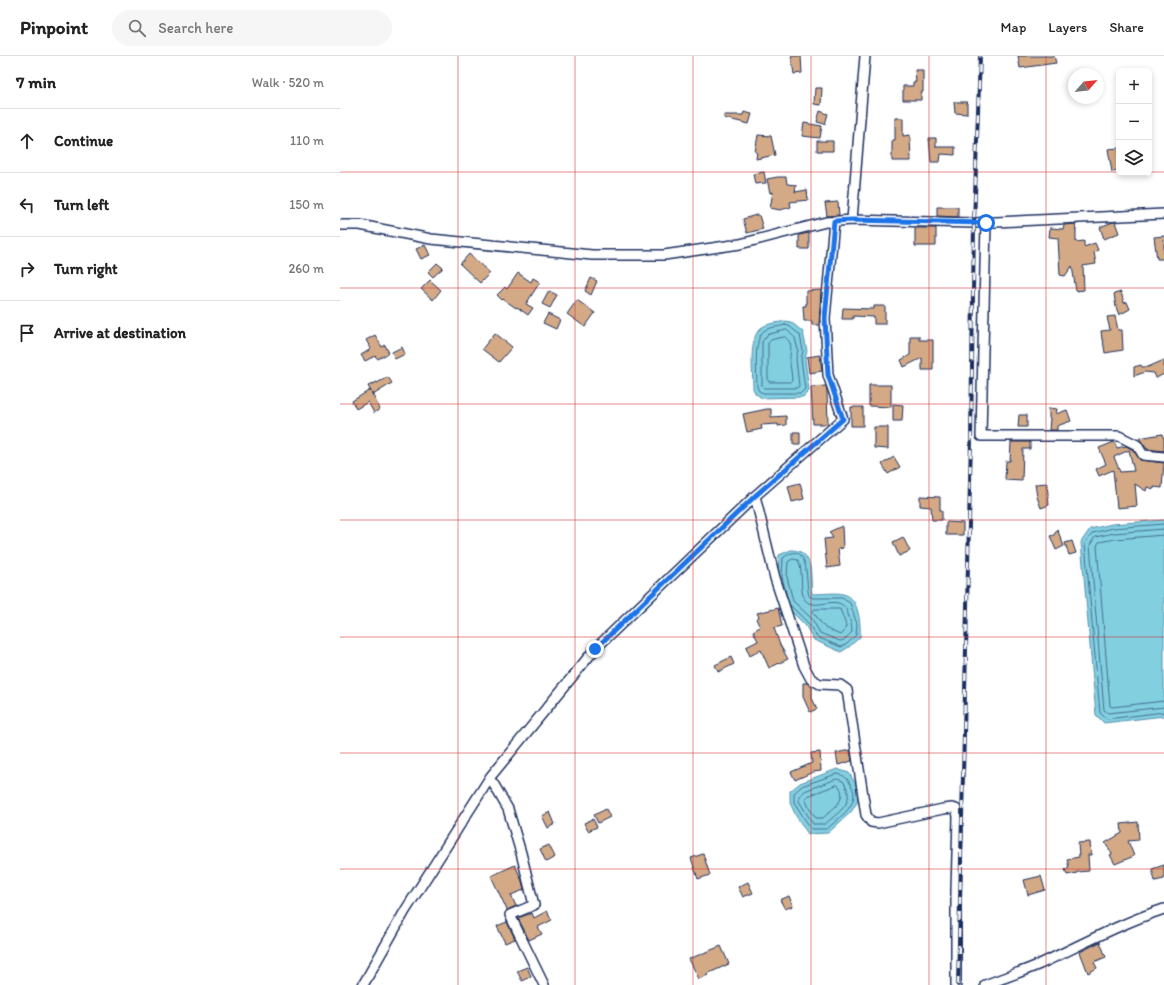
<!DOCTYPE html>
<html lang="en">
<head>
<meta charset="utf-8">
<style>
	:root { --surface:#fff; --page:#f6f6f6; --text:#222; --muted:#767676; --line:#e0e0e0 }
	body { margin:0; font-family:Itim,sans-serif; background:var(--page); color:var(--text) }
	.controls { position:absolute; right:12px; top:12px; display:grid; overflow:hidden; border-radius:6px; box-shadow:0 2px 6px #0003 }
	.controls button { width:36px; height:36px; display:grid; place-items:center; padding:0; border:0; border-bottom:1px solid var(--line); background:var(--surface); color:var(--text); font:20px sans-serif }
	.compass { position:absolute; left:728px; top:12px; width:36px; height:36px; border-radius:50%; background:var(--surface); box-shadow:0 2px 6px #0003; rotate:63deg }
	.stop { position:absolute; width:12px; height:12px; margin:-9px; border:3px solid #1a73e8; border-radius:50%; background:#fff }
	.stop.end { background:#1a73e8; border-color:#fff; box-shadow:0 1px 4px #0008 }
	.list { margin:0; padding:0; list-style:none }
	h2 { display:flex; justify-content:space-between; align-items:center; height:52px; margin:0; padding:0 16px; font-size:17px }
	h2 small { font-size:13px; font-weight:400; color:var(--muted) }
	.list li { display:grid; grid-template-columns:26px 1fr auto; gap:12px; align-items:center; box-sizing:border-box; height:64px; padding:0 16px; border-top:1px solid var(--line) }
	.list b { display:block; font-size:15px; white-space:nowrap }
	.list em { font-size:13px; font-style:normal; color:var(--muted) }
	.icon { flex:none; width:22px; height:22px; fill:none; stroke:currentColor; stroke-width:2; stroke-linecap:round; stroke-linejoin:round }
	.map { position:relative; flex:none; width:824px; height:929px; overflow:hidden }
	header { display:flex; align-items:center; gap:24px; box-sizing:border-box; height:56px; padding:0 20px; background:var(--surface); border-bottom:1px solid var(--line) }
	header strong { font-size:19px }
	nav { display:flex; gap:22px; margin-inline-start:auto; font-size:14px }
	.search { width:280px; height:36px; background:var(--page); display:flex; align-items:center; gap:10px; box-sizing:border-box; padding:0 14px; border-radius:22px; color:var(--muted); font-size:15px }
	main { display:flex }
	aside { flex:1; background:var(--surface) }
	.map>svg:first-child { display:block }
	.water { fill:#82cfe0; stroke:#598fac }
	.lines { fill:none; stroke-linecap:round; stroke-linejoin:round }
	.shore { stroke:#446f92; stroke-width:1 }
	.building { fill:#d4a985; stroke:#1b2f5e; fill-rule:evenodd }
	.minor-casing { stroke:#1b2f5e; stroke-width:12 }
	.minor { stroke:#fff; stroke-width:9 }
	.rail-casing { stroke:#1b2f5e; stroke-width:4 }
	.rail { stroke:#fff; stroke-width:2.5; stroke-dasharray:8; stroke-linecap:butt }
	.route { stroke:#1a73e8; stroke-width:5 }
	.grid { fill:none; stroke:#d62828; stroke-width:1; stroke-opacity:0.55 }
</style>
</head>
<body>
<header>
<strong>Pinpoint</strong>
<div class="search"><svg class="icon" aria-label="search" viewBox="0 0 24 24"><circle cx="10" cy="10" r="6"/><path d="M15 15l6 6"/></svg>Search here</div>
<nav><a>Map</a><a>Layers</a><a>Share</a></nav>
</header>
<main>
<aside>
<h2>7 min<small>Walk · 520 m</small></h2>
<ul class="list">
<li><svg class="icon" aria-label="ahead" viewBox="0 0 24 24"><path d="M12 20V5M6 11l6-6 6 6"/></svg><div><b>Continue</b></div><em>110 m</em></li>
<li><svg class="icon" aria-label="left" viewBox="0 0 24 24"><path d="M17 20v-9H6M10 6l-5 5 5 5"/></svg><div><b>Turn left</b></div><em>150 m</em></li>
<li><svg class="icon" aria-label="right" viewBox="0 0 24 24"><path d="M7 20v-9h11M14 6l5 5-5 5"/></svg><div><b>Turn right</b></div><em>260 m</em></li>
<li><svg class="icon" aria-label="arrive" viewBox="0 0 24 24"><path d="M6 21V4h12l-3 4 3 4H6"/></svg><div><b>Arrive at destination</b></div></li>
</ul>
</aside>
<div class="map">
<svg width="824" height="929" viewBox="0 0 824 929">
	<rect width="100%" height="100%" fill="#fff"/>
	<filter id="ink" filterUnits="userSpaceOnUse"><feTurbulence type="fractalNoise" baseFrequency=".025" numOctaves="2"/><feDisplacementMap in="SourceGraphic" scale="8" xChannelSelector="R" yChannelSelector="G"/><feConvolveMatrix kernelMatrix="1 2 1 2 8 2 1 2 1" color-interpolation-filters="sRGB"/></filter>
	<g filter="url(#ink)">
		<path class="water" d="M445,265L451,266L463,276L467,295L465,303L469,335L463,341L422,342L416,338L413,333C413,317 408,282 421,272C427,267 438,267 445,265Z
			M824,464V660L764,667L756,659L741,486L750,473L772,468Z
			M451,494C475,494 470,521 472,538C479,538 498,536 503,538C519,541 521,568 520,581L509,591L501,596L474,584L465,569L445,549L438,522L439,499Z
			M497,713L509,717L517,730L518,745L511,756L488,777L468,778L456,760L450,747V735L460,727Z"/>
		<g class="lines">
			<path class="shore" d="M445,269L449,270L460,279L463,295L461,303L465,333L461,337H423L419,335L417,331C417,319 413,282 424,275C429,271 439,271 445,269Z
				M447,274L455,282L458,294L456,303L459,330L457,332H424L422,330V286L427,279Z
				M445,281C455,289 449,295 450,305C450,311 452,318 452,325L450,326H429L428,324V287L431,284Z
				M824,468L773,472L753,477L745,487L760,657L767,663L824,656
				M824,473L774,477L755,481L750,489L764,654L768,657L824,651
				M824,479L775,483L759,486L757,490L770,650L772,651L824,645
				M453,503L458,504C464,515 459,536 465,544C476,557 501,534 508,558C510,564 512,569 512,576L504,584L500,585L480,577L472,563L453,545L447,521L448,506Z
				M447,541L442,521L443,502C471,481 465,528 469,540L473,542H502L510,547L517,568L516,579L507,588L501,591L477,581L468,567L449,548
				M475,553H500L506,569L505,574L500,579L485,572L473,556Z
				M497,718C505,719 507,722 511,729C522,747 499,762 487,773H471L454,746V737L462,730Z
				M497,723L503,725C517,746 500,755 485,768H473L459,745V740L465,735Z
				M497,729L499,730C508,744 492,753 483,762H476L469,752L465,742L468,740Z"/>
		</g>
		<path class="building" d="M451,0H461L462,17L454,18Z
			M678,0H714L716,7L680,12Z
			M575,14H583V36H581V44H563V30H573V26H576Z
			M475,32H482L481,49L474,48Z
			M614,46H627V58L615,57Z
			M480,55L488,58L485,68L477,66Z
			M404,56L412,58L409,68L384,62V59H403Z
			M555,62H563V80L570,79L571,105H552V84H555Z
			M464,67L482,70L480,82L462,80Z
			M418,79L431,80L435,99L416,103L417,96H415Z
			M589,82H596V91H615V99L601,98L600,106H591Z
			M477,85H493V95H477Z
			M779,92V115L772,116L768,93Z
			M424,116L426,127L415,128L413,118Z
			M438,121H446L447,128L456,129L455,136L467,134L468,144L450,146L451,151L440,154L430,152L433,136L430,137L427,123Z
			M498,146L499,159L487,160L485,147Z
			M597,151H618V161L597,160Z
			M416,159H419L423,173L407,177L403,163Z
			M773,166H775L779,177L764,183L760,171Z
			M736,168L735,173H736V186L744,185V191L755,187L758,194L754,196L756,208L743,210L744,234L736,235L732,210L725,220L720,219L718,182L709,181L710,172L723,173L724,169Z
			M575,172H596V190H575Z
			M469,177V193H459V179Z
			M824,180V203H817L814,181Z
			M85,189L90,199L81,203L76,193Z
			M129,198L150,217L140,227L120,208Z
			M97,207L103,212L93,221L88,216Z
			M178,217L191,226L193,222L200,226L186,248L193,252L188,259L177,251L176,252L163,243L162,244L157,239L165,231L167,233Z
			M251,222L257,225L251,239L245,235Z
			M90,224L101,234L93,244L81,233Z
			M481,234L479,269H472V265H464L463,250H466V235Z
			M209,235L217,239L210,252L202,248Z
			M781,236L784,247L787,246L790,253L779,259L776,251L774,238Z
			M237,244L255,257L245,271L227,258Z
			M534,250H545V268H534V261L513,260V263H502L503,252L534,253Z
			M208,258L220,264L216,273L203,267Z
			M775,260L778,274H782L783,294L765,297L763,284H762L761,275L770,274L767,261Z
			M155,277L172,291L159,306L142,293Z
			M35,279L42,291L45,289L49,297L38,303L35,300L25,305L21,299L31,293L26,284Z
			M570,280H579V284H593V314H582V302L564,311L561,304L570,299Z
			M62,291L65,298L55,303L52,296Z
			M480,299L482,315L469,317L467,301Z
			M824,304V318L816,322L814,317L805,316L794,320V311L801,309L802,311H808Z
			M48,321L52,327L33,339L28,330L37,326V327Z
			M529,329H551V351L529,350Z
			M486,330L487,335L488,368H473L471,331Z
			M30,334L40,353L34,357L28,346L16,353L12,345Z
			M553,348L563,349L562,365H553Z
			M511,351H523V370H511Z
			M709,352L717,353L716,358L727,354L731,365L717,370V374H709L710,362H709Z
			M427,353H431V361L446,360V369L438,370V368L421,369L422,373L407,376L403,358Z
			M679,359H687V371H678Z
			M534,371H548V393L534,392Z
			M453,376H460V388H453Z
			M822,378L824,383V395L807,393L799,382Z
			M671,386H690V393H683L682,425L665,424L666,405H670Z
			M774,386L777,392L786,390L793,394L800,404L824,407L822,432L814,431V433L807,431L806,435L795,428L797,450L777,452L773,414L759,420L756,413L766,408L759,392ZM789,394L794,415L780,416L774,401Z
			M554,401L560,411L548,418L542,408Z
			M460,427L464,443L452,446L448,430Z
			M707,427L709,449L701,452L697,441L695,428Z
			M580,440L600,441V454H602V464H592L591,451L580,450Z
			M606,466L623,467V479H606Z
			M502,470L503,492L498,493L500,510L487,512L484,483L493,482L489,476Z
			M717,473L724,490L716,494L710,480L714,479Z
			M563,481L570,495L559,500L553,486Z
			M732,485L736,497L729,499L725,487Z
			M438,552L442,570L434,572L440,589L448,603L429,612L421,594L410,600L406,591L418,585L413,575L420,571L416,563L419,561L417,557Z
			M391,601L394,608L378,616L375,609Z
			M463,627H467L472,631V642L477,653L470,656L463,641Z
			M510,694L512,705L498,709L496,697Z
			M480,696L481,715L473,716L455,724L451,716L472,707L471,697Z
			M266,753L270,761L258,767L254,759Z
			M210,756L215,768L208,772L202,760Z
			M253,763L257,771L248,775L244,767Z
			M798,766L799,784L788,785L794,800L775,808L770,799L772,798L765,787L782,777L781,768Z
			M750,786L751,799H748L749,815L737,816V817L727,819L725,813L729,812L727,803L739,801L738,787Z
			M209,789L215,801L206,806L200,793Z
			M363,798L370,819L358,823L351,802Z
			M175,809L182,825L184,834L171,839L176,850L167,854L151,820Z
			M824,809V823L815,825L812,813Z
			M701,820L705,834L688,839L684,824Z
			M408,826L413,837L403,841L398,831Z
			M449,840L453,850L445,853L440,844Z
			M207,855L212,864L198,871L202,878L189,884L178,862L192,857L194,862Z
			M167,866L175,883L165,887L157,870Z
			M760,886L766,901L754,906L757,912L748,917L740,896Z
			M381,890L389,908L367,918L368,919L359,923L349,903Z
			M187,911L191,920L182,925L177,915Z"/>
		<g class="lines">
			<defs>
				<path id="minor" d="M512,164L525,0
					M646,167L641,380H779L797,389L803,399L824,401
					M0,169H20L91,183L252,199H324L400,188L486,166L512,164L634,167L824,158
					M415,440L435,522L464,610L471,623L480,628L500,629L507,634L526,759L531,766L538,767L603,753L612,752L616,753L618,760L616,834V929
					M153,727L168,753L181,797L194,849L170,859L204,929
					M23,929L65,855L151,720L255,593L415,440L503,363L488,319L485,262L494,165
					M645,929C663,922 682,916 700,908C741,889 781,867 824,853"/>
			</defs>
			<use href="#minor" class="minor-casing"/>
			<use href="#minor" class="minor"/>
			<defs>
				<path id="rail" d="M618,929L631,383L634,167L640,0"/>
			</defs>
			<use href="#rail" class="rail-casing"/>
			<use href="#rail" class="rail"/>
		</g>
	</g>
	<g class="lines" filter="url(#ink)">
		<path class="route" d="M255,593L415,440L503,363L488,319L485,262L494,165L512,164L646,167"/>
	</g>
	<path class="grid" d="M118,0V929M235,0V929M353,0V929M471,0V929M589,0V929M706,0V929M0,116H779M809,116H824M0,232H824M0,348H824M0,464H824M0,581H824M0,697H824M0,813H824"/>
</svg>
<div class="controls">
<button>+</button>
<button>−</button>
<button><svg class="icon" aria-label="layers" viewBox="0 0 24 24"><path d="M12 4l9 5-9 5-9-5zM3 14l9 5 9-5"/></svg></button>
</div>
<svg class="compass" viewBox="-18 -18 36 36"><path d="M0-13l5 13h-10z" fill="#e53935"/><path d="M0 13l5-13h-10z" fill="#767676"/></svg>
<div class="stop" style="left:646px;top:167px"></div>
<div class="stop end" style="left:255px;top:593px"></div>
</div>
</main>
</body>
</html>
